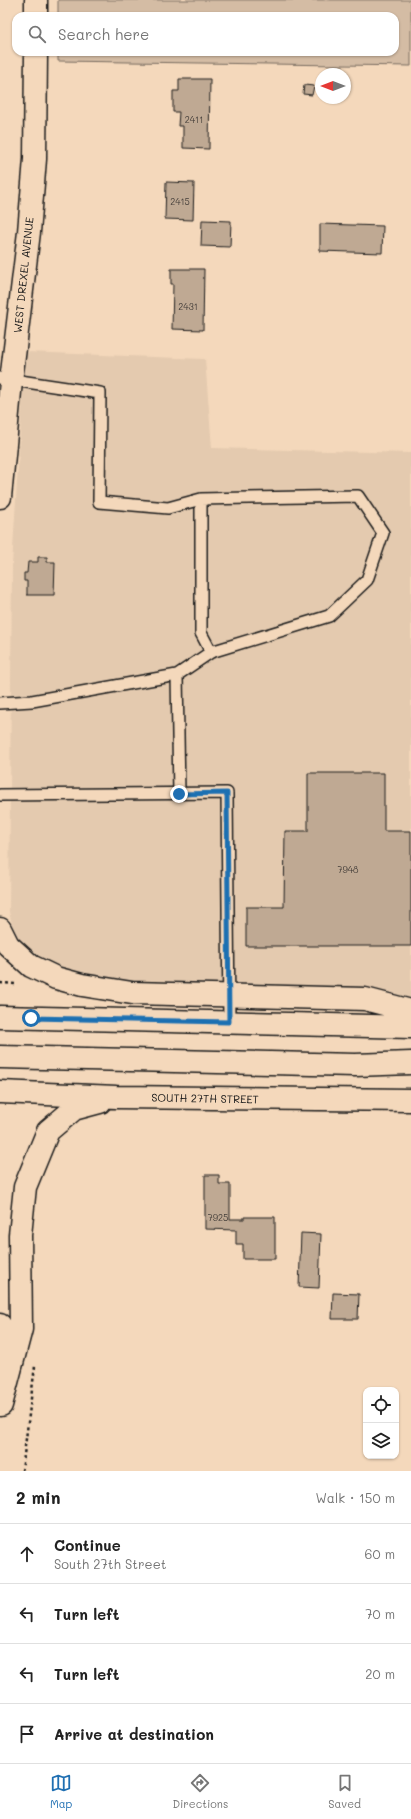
<!DOCTYPE html>
<html lang="en">
<head>
<meta charset="utf-8">
<style>
	:root { --surface:#fff; --page:#f2f2f2; --text:#222; --muted:#767676; --line:#e0e0e0; --accent:#1f6fb2 }
	body { margin:0; font-family:Mali,sans-serif; background:var(--page); color:var(--text) }
	.controls { position:absolute; right:12px; bottom:12px; display:grid; overflow:hidden; border-radius:8px; box-shadow:0 1px 3px #0004 }
	.controls button { width:36px; height:36px; display:grid; place-items:center; padding:0; border:0; border-bottom:1px solid var(--line); background:var(--surface); color:var(--text); font:20px sans-serif }
	.compass { position:absolute; left:315px; top:68px; width:36px; height:36px; border-radius:50%; background:var(--surface); box-shadow:0 1px 3px #0004; rotate:270deg }
	.stop { position:absolute; width:12px; height:12px; margin:-9px; border:3px solid #1f6fb2; border-radius:50%; background:#fff }
	.stop.end { background:#1f6fb2; border-color:#fff; box-shadow:0 1px 4px #0008 }
	.list { margin:0; padding:0; list-style:none }
	h2 { display:flex; justify-content:space-between; align-items:center; height:52px; margin:0; padding:0 16px; font-size:17px }
	h2 small { font-size:13px; font-weight:400; color:var(--muted) }
	.list li { display:grid; grid-template-columns:26px 1fr auto; gap:12px; align-items:center; box-sizing:border-box; height:60px; padding:0 16px; border-top:1px solid var(--line) }
	.list b { display:block; font-size:15px; white-space:nowrap }
	.list p { margin:0; font-size:13px; white-space:nowrap; color:var(--muted) }
	.list em { font-size:13px; font-style:normal; color:var(--muted) }
	.icon { flex:none; width:22px; height:22px; fill:none; stroke:currentColor; stroke-width:2; stroke-linecap:round; stroke-linejoin:round }
	.map { position:relative; flex:none; width:411px; height:1471px; overflow:hidden }
	.search { position:absolute; background:var(--surface); box-shadow:0 1px 3px #0004; left:12px; right:12px; top:12px; height:44px; display:flex; align-items:center; gap:10px; box-sizing:border-box; padding:0 14px; border-radius:12px; color:var(--muted); font-size:15px }
	.sheet { height:292px; background:var(--surface) }
	nav { display:flex; justify-content:space-around; align-items:center; box-sizing:border-box; height:56px; border-top:1px solid var(--line); background:var(--surface); font-size:11px; color:var(--muted) }
	nav a { display:grid; justify-items:center; gap:2px }
	nav .on { color:var(--accent) }
	.map>svg:first-child { display:block }
	.built { fill:#e4caaf }
	.green { fill:#d4bca4; stroke:#786c60 }
	.building { fill:#bfa993; stroke:#1c1c1c }
	.lines { fill:none; stroke-linecap:round; stroke-linejoin:round }
	.lane-casing { stroke:#1c1c1c; stroke-width:14 }
	.secondary-casing { stroke:#1c1c1c; stroke-width:25 }
	.primary-casing { stroke:#1c1c1c; stroke-width:25 }
	.path { stroke:#1c1c1c; stroke-width:2.5; stroke-dasharray:3 3; stroke-linecap:butt }
	.lane { stroke:#f4d8bb; stroke-width:11 }
	.secondary { stroke:#f4d8bb; stroke-width:22 }
	.primary { stroke:#f4d8bb; stroke-width:22 }
	.route { stroke:#1f6fb2; stroke-width:5 }
	.labels { text-anchor:middle; dominant-baseline:central; stroke-width:3; stroke-linejoin:round; paint-order:stroke }
	.number-label { font-size:9px; fill:#453f3a }
	.street-label { font-size:11px; fill:#1c1c1c; stroke:#f4d8bb }
</style>
</head>
<body>
<div class="map">
<svg width="411" height="1471" viewBox="0 0 411 1471">
	<rect width="100%" height="100%" fill="#f4d8bb"/>
	<filter id="ink" filterUnits="userSpaceOnUse"><feTurbulence type="fractalNoise" baseFrequency=".025" numOctaves="2"/><feDisplacementMap in="SourceGraphic" scale="8" xChannelSelector="R" yChannelSelector="G"/><feConvolveMatrix kernelMatrix="1 2 1 2 8 2 1 2 1" color-interpolation-filters="sRGB"/></filter>
	<g filter="url(#ink)">
		<path class="built" d="M25,352L205,359L212,448L411,453V999L258,988L137,986L60,969L16,940L9,912L12,565Z"/>
		<path class="green" d="M58,0H411V66L58,61V52H395V16H58Z"/>
		<path class="building" d="M179,79H210L209,149L183,148V126H178L179,112H173V91H179Z
			M304,85L314,86L312,95L303,94Z
			M166,182L194,183L193,220L165,219Z
			M202,220L231,221L230,247L201,246Z
			M320,224L383,226L382,253L320,251Z
			M171,269H204L203,330L172,329L173,284H171Z
			M38,557H47V562H55L54,595H27V581H24V573H27L28,562H38Z
			M308,773H384V831H411V946H246V907H284L285,831H308Z
			M205,1175H219V1184H230V1219H244V1217H275V1259H243V1244H236V1230L205,1229Z
			M301,1233L321,1234L319,1288L299,1287Z
			M333,1293L359,1294L358,1319H332Z"/>
		<g class="lines">
			<defs>
				<path id="lane" d="M0,378L100,393L99,502L168,508L201,499L358,496L383,533L367,580L329,616L211,652L177,675
					M201,499V633L211,652
					M0,703L32,701L177,675L179,794
					M0,795L227,793L229,1022"/>
				<path id="secondary" d="M36,16V0
					M0,497L11,381L29,232L35,159L36,52
					M0,1325L1,1394"/>
				<path id="primary" d="M0,929L8,945L31,966L56,978L82,985L132,993L365,999L411,1011
					M0,1017L411,1027
					M0,1057L355,1065L411,1063
					M0,1092L116,1097L411,1100
					M1,1405L21,1329L20,1235L25,1187L48,1131L74,1109L100,1102"/>
			</defs>
			<use href="#lane" class="lane-casing"/>
			<use href="#secondary" class="secondary-casing"/>
			<use href="#primary" class="primary-casing"/>
			<path class="path" d="M0,983L17,984
				M22,1471L35,1366"/>
			<use href="#lane" class="lane"/>
			<use href="#secondary" class="secondary"/>
			<use href="#primary" class="primary"/>
		</g>
	</g>
	<g class="lines" filter="url(#ink)">
		<path class="route" d="M31,1018L229,1022L227,793L179,794"/>
	</g>
	<g class="labels">
		<g class="number-label">
			<text x="194" y="119">2411</text>
			<text x="180" y="201">2415</text>
			<text x="188" y="306">2431</text>
			<text x="348" y="869">7948</text>
			<text x="218" y="1217">7925</text>
		</g>
		<g class="street-label">
			<text transform="translate(23 275) rotate(-84)">WEST DREXEL AVENUE</text>
			<text transform="translate(205 1098) rotate(1)">SOUTH 27TH STREET</text>
		</g>
	</g>
</svg>
<div class="controls">
<button><svg class="icon" aria-label="locate" viewBox="0 0 24 24"><circle cx="12" cy="12" r="6"/><path d="M12 2v4M12 18v4M2 12h4M18 12h4"/></svg></button>
<button><svg class="icon" aria-label="layers" viewBox="0 0 24 24"><path d="M12 4l9 5-9 5-9-5zM3 14l9 5 9-5"/></svg></button>
</div>
<svg class="compass" viewBox="-18 -18 36 36"><path d="M0-13l5 13h-10z" fill="#e53935"/><path d="M0 13l5-13h-10z" fill="#767676"/></svg>
<div class="stop" style="left:31px;top:1018px"></div>
<div class="stop end" style="left:179px;top:794px"></div>
<div class="search"><svg class="icon" aria-label="search" viewBox="0 0 24 24"><circle cx="10" cy="10" r="6"/><path d="M15 15l6 6"/></svg>Search here</div>
</div>
<section class="sheet">
<h2>2 min<small>Walk · 150 m</small></h2>
<ul class="list">
<li><svg class="icon" aria-label="ahead" viewBox="0 0 24 24"><path d="M12 20V5M6 11l6-6 6 6"/></svg><div><b>Continue</b><p>South 27th Street</p></div><em>60 m</em></li>
<li><svg class="icon" aria-label="left" viewBox="0 0 24 24"><path d="M17 20v-9H6M10 6l-5 5 5 5"/></svg><div><b>Turn left</b></div><em>70 m</em></li>
<li><svg class="icon" aria-label="left" viewBox="0 0 24 24"><path d="M17 20v-9H6M10 6l-5 5 5 5"/></svg><div><b>Turn left</b></div><em>20 m</em></li>
<li><svg class="icon" aria-label="arrive" viewBox="0 0 24 24"><path d="M6 21V4h12l-3 4 3 4H6"/></svg><div><b>Arrive at destination</b></div></li>
</ul>
</section>
<nav>
<a class="on"><svg class="icon" aria-label="map" viewBox="0 0 24 24"><path d="M3 6l6-2 6 2 6-2v14l-6 2-6-2-6 2zM9 4v14M15 6v14"/></svg>Map</a>
<a><svg class="icon" aria-label="directions" viewBox="0 0 24 24"><path d="M12 3l9 9-9 9-9-9zM9 14v-3h6M13 9l2 2-2 2"/></svg>Directions</a>
<a><svg class="icon" aria-label="saved" viewBox="0 0 24 24"><path d="M7 4h10v16l-5-4-5 4z"/></svg>Saved</a>
</nav>
</body>
</html>
